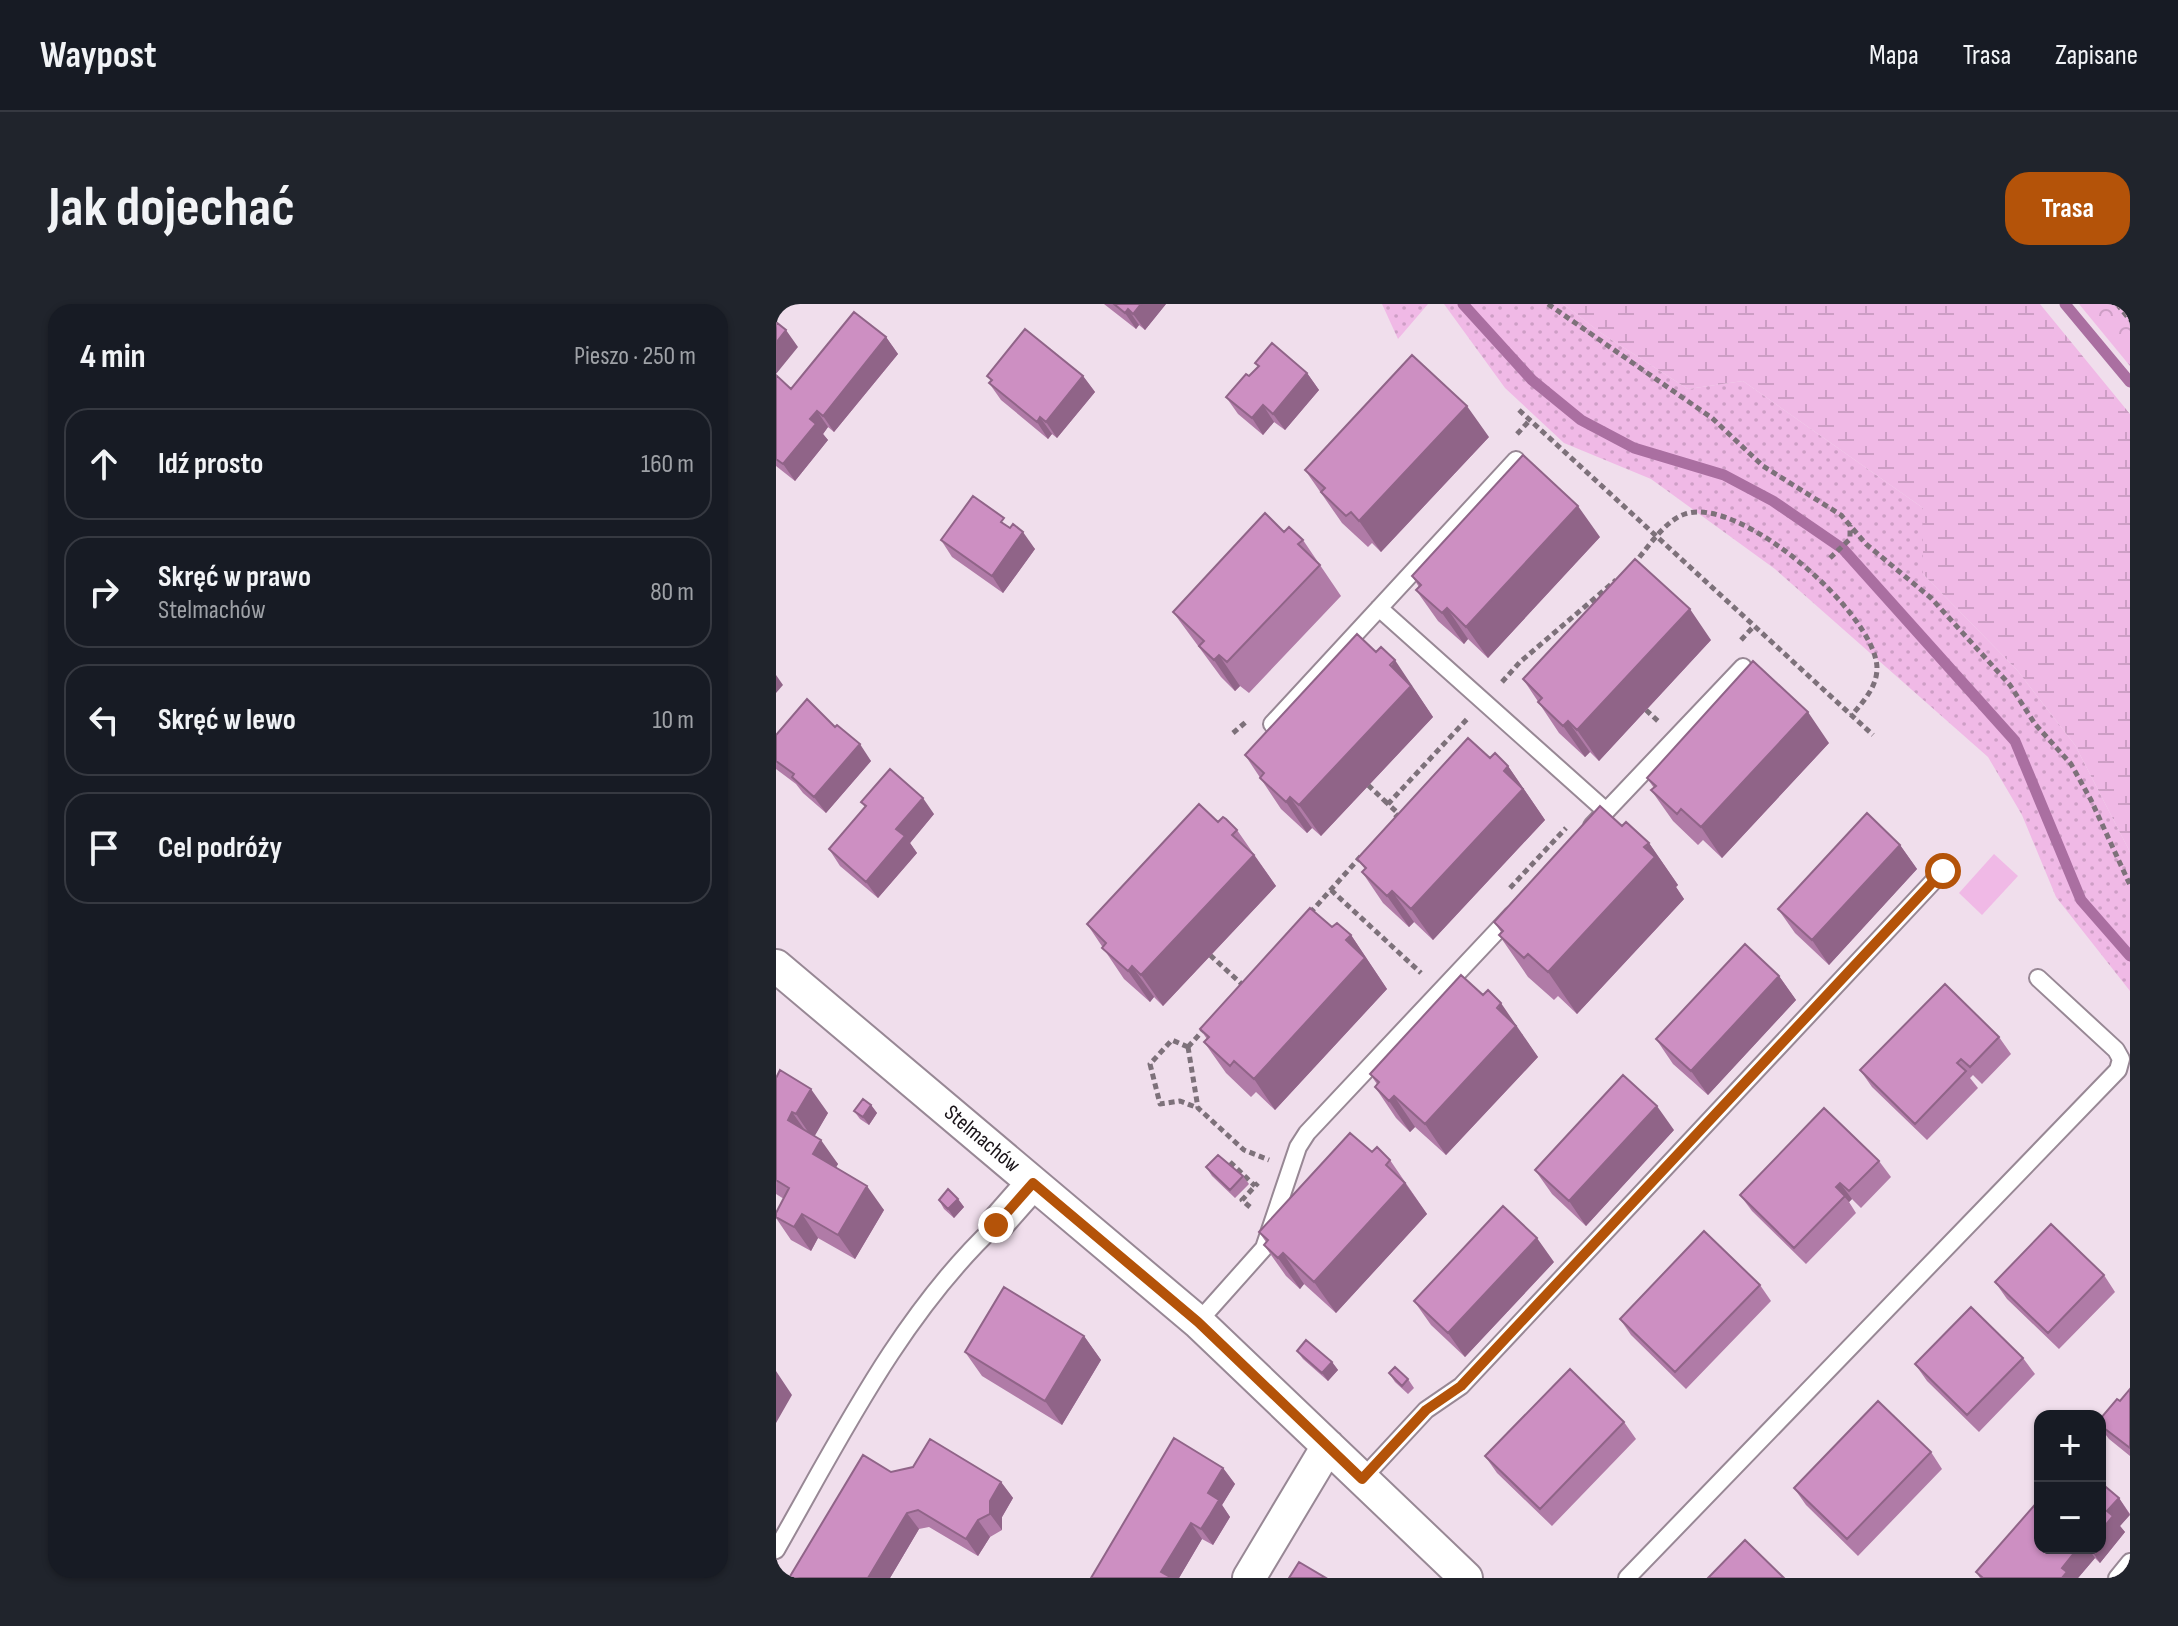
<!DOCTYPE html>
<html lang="pl">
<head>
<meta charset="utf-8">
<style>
	:root { --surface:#171b24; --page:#20242c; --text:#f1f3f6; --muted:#9ea1a6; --line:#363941; --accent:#b45309 }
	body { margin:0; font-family:"Sofia Sans Condensed",sans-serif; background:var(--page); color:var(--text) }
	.controls { position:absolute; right:24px; bottom:24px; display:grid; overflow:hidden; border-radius:16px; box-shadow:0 2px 6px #0004 }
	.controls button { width:72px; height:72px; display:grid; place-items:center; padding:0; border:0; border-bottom:2px solid var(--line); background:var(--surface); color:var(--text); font:40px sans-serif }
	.stop { position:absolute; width:24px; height:24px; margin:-18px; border:6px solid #b45309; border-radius:50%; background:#fff }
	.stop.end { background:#b45309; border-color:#fff; box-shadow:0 2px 8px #0008 }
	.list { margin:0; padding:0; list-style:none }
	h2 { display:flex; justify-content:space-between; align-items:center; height:104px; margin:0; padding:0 32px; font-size:34px }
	h2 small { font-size:26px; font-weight:400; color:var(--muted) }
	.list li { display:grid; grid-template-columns:52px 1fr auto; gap:24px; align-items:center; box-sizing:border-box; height:112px; margin:0 16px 16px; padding:0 16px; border:2px solid var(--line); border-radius:24px }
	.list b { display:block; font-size:30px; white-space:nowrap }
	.list p { margin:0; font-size:26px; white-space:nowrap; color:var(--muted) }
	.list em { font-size:26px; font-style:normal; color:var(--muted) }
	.icon { flex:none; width:44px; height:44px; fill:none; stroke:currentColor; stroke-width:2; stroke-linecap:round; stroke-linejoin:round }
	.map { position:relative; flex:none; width:1354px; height:1274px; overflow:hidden; border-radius:24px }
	header { display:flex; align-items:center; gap:48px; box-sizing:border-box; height:112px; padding:0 40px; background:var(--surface); border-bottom:2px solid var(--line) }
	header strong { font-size:38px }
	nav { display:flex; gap:44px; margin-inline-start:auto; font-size:28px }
	.intro { display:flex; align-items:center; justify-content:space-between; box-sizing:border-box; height:192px; padding:0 48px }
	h1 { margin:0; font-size:56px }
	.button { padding:20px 36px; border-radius:24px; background:var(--accent); color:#fff; font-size:28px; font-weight:700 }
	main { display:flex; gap:48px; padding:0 48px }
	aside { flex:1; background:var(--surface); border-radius:24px; box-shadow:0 2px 6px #0004 }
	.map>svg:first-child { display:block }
	.grass { fill:url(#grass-dots) }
	.forest { fill:url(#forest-crowns) }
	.wetland { fill:url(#wetland-marsh) }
	.park { fill:#f0b9e6 }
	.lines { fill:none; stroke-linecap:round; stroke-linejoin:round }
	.stream { stroke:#aa6fa1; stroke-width:11 }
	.lane-casing { stroke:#988895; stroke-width:20 }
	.street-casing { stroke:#988895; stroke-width:36 }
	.path { stroke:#7d717a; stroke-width:5; stroke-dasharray:6 4; stroke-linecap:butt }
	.lane { stroke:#fff; stroke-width:16 }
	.street { stroke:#fff; stroke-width:32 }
	.wall { fill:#b07ba7 }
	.shaded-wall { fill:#906488 }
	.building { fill:#cd8fc2; stroke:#906488; stroke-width:2 }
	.route { stroke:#b45309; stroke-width:10 }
	.labels { text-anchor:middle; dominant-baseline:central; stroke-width:8; stroke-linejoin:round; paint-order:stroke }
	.street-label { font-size:22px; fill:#181217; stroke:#fff }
</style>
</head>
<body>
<header>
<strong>Waypost</strong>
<nav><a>Mapa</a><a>Trasa</a><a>Zapisane</a></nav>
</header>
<div class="intro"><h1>Jak dojechać</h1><a class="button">Trasa</a></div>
<main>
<aside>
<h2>4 min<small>Pieszo · 250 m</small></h2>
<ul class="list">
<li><svg class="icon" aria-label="ahead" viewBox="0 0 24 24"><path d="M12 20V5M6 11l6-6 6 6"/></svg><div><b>Idź prosto</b></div><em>160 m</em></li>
<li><svg class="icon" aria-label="right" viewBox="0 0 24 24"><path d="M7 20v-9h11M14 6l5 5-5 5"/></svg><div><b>Skręć w prawo</b><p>Stelmachów</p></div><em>80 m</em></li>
<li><svg class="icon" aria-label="left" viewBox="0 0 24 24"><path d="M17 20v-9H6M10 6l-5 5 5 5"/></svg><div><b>Skręć w lewo</b></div><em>10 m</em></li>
<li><svg class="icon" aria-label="arrive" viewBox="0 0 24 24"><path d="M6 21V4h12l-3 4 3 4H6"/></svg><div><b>Cel podróży</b></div></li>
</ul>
</aside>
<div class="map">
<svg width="1354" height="1274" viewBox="0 0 1354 1274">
	<defs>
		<pattern id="grass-dots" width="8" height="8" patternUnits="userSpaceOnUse" patternTransform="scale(2)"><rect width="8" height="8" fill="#f0b9e6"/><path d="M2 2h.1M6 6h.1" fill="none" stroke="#cd9ec5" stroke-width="1.8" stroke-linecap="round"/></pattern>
		<pattern id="forest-crowns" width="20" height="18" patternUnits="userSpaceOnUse" patternTransform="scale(2)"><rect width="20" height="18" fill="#f0b9e6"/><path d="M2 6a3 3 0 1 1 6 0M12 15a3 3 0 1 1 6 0" fill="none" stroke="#cd9ec5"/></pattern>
		<pattern id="wetland-marsh" width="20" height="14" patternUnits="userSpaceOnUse" patternTransform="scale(2)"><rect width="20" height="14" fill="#f0b9e6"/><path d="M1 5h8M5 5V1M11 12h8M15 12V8" fill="none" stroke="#cd9ec5"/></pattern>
	</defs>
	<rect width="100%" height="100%" fill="#f0deec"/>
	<path class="grass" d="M606,0H652L622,35Z
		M668,0H787L825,29L912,85L967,77L1147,204V270L1241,366L1299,441L1354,548V687L1280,593L1246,511L1212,453L999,265L875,175L788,139L729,84Z"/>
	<path class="forest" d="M1303,0H1354V62Z"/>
	<path class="wetland" d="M787,0H1264L1354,110V548L1299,441L1241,366L1147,270V204L967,77L912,85L825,29Z"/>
	<path class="park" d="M1218,550L1242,572L1206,611L1183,589Z"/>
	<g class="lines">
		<path class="stream" d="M687,0L756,76L805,116L858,144L948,171L997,197L1067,245L1239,437L1305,596L1354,652
			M1289,0L1354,78"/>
		<defs>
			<path id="lane" d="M603,304L830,507
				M496,420L740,156
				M816,522L967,363
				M422,1018L488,944L522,843L531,829L736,611
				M586,1175L650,1106L685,1082L1167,567
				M0,1246C64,1134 125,1010 220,921
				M851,1274L1342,766L1345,755L1340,746L1262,674
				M1341,1274L1354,1258"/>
			<path id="street" d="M0,662L422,1018L690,1274
				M220,921L257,879
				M473,1274L552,1142"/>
		</defs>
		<use href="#lane" class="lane-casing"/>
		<use href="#street" class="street-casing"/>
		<path class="path" d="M772,0L936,114L987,162L1065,211L1090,240L1155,294L1234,381L1259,420L1295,460L1315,496L1354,581
			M1341,0L1354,16
			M743,106L1097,431
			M741,130L754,116
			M1054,254L1074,235V221
			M857,261C871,245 888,217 909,210C964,191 1100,310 1101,364C1101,383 1087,398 1075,412
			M965,336L978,322
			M726,378L744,358L840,276
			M870,406L883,418
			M457,429L471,417
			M592,481L612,500
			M619,514L623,510L612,500L692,414
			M734,584L790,524
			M555,586L645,669
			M534,609L586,551
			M434,651L469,683
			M412,743L430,723
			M412,743L422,804L468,846L493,856
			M412,743L396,736L374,760L384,800L404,797L422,804
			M454,858L479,882
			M474,903L466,896L482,879"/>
		<use href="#lane" class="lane"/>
		<use href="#street" class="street"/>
	</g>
	<path class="wall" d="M328,0H390L369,26L363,21L360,25Z
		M110,33L122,50L58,128L52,123L47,130L52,136L19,177L0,162V71L15,85Z
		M479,59L531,69L543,86L509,126L498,118L487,131L462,110L450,93L482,63Z
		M211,72H307L319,88L281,134L276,130L272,135L225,96L213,79L215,77Z
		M713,133L605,248L596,239L592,243L566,219L529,166Z
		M234,224L259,245L227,289L176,253L165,236Z
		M508,228L527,236L565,292L473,389L464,382L459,387L445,373L397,308Z
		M824,233L712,354L692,335L688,340L662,317L640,286L643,283L636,272Z
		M935,336L823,457L814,448L809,453L783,429L747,375Z
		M640,387V388L657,413L545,532L536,524L531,529L505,505L469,451Z
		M59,423L95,457L50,509L27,489L20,480L0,465V431Z
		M1053,439L946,554L927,536L922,541L897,517L875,486L878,484L871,474Z
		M714,454L732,462L769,516L657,636L638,618L633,623L607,599L586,568L589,565L581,555Z
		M85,498L158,510L134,539L141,549L102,594L64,562L53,545L89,503Z
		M442,518L461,526L500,582L387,702L378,693L374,698L348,675L311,620Z
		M846,522L873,539L902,581L900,583L908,595L801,710L782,692L778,696L752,673L723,631L725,628L718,618Z
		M1124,541L1141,565L1053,661L1019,629L1002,605Z
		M556,623L575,631L611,685L499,806L480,788L475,793L450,769L428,738L431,735L424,725Z
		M1003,672L1020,696L932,791L897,760L880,735Z
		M747,730L746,731L762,753L670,851L639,823L634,828L620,814L599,783L601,780L594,770Z
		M1223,733L1235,750L1206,780L1197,771L1194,774L1202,784L1151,836L1096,783L1084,766Z
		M0,774L52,809L38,832L62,860L60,863L108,906L79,955L42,934L35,947L15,936L0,914V909L8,895L0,890Z
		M95,801L101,809L93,821L84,815L78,807Z
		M898,826L810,922L776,890L759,866Z
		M596,848L614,856L651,910L560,1009L528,980L524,985L510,972L488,941L490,938L483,928Z
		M1103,857L1115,873L1085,904L1076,895L1073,898L1080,909L1030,960L976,907L964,891Z
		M430,863L467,872L473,880L459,894L436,872Z
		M182,895L188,903L178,914L168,905L163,896Z
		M778,958L689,1053L655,1021L638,997Z
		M1328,971L1339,988L1283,1045L1231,995L1219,978Z
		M984,981L995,997L910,1085L855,1031L844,1015Z
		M308,1032L325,1056L286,1121L206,1072L189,1048Z
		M521,1047L556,1058L562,1066L552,1077L527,1055Z
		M1247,1054L1259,1070L1203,1128L1151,1077L1139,1060Z
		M613,1069L632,1075L638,1084L632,1090L619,1078Z
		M1354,1085V1152L1333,1135L1324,1123V1115L1344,1097Z
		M848,1118L860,1135L776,1222L721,1169L709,1152Z
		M1155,1148L1166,1165L1082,1252L1030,1201L1018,1184Z
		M447,1164L459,1180L446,1201L454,1213L437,1241L426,1235L403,1274H315Z
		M115,1168L225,1178L237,1194L226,1213V1226L214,1233L202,1252L153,1223L143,1225L114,1274H13Z
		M1343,1194L1354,1210L1344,1222L1349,1228L1324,1259L1319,1254L1302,1274H1204L1200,1268L1264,1244H1324Z"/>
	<path class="shaded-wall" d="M365,0H390L369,26L357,10Z
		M352,5L363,21L360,25L349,9Z
		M10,26L22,43L0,70V39Z
		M110,33L122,50L58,128L47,112Z
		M531,69L543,86L509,126L497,110Z
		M307,72L319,88L281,134L270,118Z
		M487,101L498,118L487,131L476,114Z
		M691,102L713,133L605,248L583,217Z
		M41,107L52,123L47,130L52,136L19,177L7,160L34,115Z
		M264,113L276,130L272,135L261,118Z
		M802,202L824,233L712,354L690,323Z
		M247,228L259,245L227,289L216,272Z
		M671,304L692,335L688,340L666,309Z
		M914,305L935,336L823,457L801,426Z
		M443,351L464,382L459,387L438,356Z
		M619,356L657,413L545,532L523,501Z
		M0,371L7,381L0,389Z
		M1032,408L1053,439L946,554L925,523Z
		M792,417L814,448L809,453L787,422Z
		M84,440L95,457L50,509L38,493Z
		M732,462L769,516L657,636L635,605Z
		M514,493L536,524L531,529L510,498Z
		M147,494L158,510L134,539L141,549L102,594L90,578L120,525Z
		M873,539L902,581L900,583L908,595L801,710L772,668Z
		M1124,541L1141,565L1053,661L1036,636Z
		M478,551L500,582L387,702L365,671Z
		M616,587L638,618L633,623L611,592Z
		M575,631L611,685L499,806L478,775Z
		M356,662L378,693L374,698L352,667Z
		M1003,672L1020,696L932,791L915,767Z
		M725,699L762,753L670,851L649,820Z
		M35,785L52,809L37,835L20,810Z
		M618,792L639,823L634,828L613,797Z
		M95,801L101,809L93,821L87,813Z
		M881,802L898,826L810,922L793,897Z
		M16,808L33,832L12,816Z
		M45,836L62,860L54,874L37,850Z
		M629,879L651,910L560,1009L538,978Z
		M1064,879L1076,895L1073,898L1060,883Z
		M91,882L108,906L79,955L62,931Z
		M182,895L188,903L178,914L172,905Z
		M26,910L42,934L35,947L18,923Z
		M761,934L778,958L689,1053L672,1029Z
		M507,949L528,980L524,985L502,954Z
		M308,1032L325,1056L286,1121L269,1097Z
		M556,1058L562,1066L552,1077L546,1069Z
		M0,1067L16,1091L0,1119Z
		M447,1164L459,1180L446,1201L454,1213L437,1241L425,1225L432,1189Z
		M225,1178L237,1194L226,1213V1226L214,1210V1197Z
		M1343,1194L1354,1211L1344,1222L1349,1228L1324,1259L1314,1244H1324V1228L1331,1207Z
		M131,1209L143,1225L114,1274H92Z
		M202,1216L214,1233L202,1252L190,1235Z
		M415,1219L426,1235L403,1274H390L385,1268Z
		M1302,1244H1312L1319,1254L1302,1274H1286V1264Z"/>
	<path class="building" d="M338,0H365L357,10L352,5L349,9Z
		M78,8L110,33L47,112L41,107L34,115L40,120L7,160L0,155V71L15,85Z
		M0,18L10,26L0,39Z
		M249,25L307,72L270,118L264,113L261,118L213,79L216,76L211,72Z
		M496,39L531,69L497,110L487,101L476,114L450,93L470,70L473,72L483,62L479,59Z
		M636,51L691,102L583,217L575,208L570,212L545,188L549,184L529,166Z
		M747,151L802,202L690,323L671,304L666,309L640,286L645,281L636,272Z
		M197,192L228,214L225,218L234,224L237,220L247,228L216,272L165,236Z
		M489,209L508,228L513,223L527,236L522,240L544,261L451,358L443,351L438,356L423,342L428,337L397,308Z
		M859,255L914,305L801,426L792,417L787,422L762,398L766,394L747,375Z
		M581,330L600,348L605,343L619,356L614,361L635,382L523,501L514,493L510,498L484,474L488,469L469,451Z
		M977,357L1032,408L925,523L905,505L901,510L875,486L880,482L871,474Z
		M31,395L59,423L61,421L84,440L38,493L16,473L18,470L0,457V431Z
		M692,434L714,454L719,449L732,462L728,467L747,485L635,605L616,587L611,592L586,568L590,564L581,555Z
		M114,465L147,494L120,525L129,532L90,578L53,545L90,502L85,498Z
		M423,500L442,518L447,513L450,515L461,526L456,531L478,551L365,671L356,662L352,667L326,644L330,639L311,620Z
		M824,502L846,522L850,518L873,539L868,543L879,553L772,668L752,650L748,654L723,631L727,627L718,618Z
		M1091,509L1124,541L1036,636L1002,605Z
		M534,604L556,623L561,619L575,631L570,636L589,654L478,775L458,757L454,762L428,738L433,733L424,725Z
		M969,640L1003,672L915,767L880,735Z
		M685,671L707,691L712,686L725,699L721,704L740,722L649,820L618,792L613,797L599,783L603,778L594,770Z
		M1169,680L1223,733L1194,763L1185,755L1181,759L1190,767L1139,820L1084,766Z
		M4,766L35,785L20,810L16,808L12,816L45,836L37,850L91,882L62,931L26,910L18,923L0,913V909L13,884L0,876V774Z
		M847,771L881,802L793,897L759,866Z
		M87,795L95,801L87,813L78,807Z
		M1048,804L1103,857L1073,887L1064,879L1060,883L1069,892L1018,944L964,891Z
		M574,829L596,848L601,843L614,856L610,861L629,879L538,978L507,949L502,954L488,941L492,936L483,928Z
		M442,851L467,872L454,886L430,863Z
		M172,885L182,895L172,905L163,896Z
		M727,902L761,934L672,1029L638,997Z
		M1275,920L1328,971L1272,1029L1219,978Z
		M928,927L984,981L899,1068L844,1015Z
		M228,983L308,1032L269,1097L189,1048Z
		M1195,1003L1247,1054L1191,1111L1139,1060Z
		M530,1036L556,1058L546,1069L521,1047Z
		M619,1063L632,1075L626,1082L613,1069Z
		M794,1065L848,1118L764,1205L709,1152Z
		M1354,1085V1144L1324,1121V1115L1341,1095L1344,1097Z
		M1102,1097L1155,1148L1071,1235L1018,1184Z
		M398,1134L447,1164L432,1189L443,1196L434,1211L425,1225L415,1219L385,1268L396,1274H315Z
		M154,1135L225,1178L214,1197V1210L202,1216L190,1235L142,1206L131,1209L92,1274H13L87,1151L115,1168L137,1163Z
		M1324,1178L1343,1194L1331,1207L1337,1212L1324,1228Z
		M1264,1195V1244H1302L1286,1264L1291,1268L1286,1274H1207L1200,1268Z
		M969,1236L1008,1274H932Z
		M523,1258L550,1274H513Z"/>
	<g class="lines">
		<path class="route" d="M220,921L257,879L422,1018L586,1175L650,1106L685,1082L1167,567"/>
	</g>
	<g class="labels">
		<g class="street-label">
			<text transform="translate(206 835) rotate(40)">Stelmachów</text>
		</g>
	</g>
</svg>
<div class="controls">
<button>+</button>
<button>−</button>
</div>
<div class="stop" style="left:1167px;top:567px"></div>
<div class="stop end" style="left:220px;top:921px"></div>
</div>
</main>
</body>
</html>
